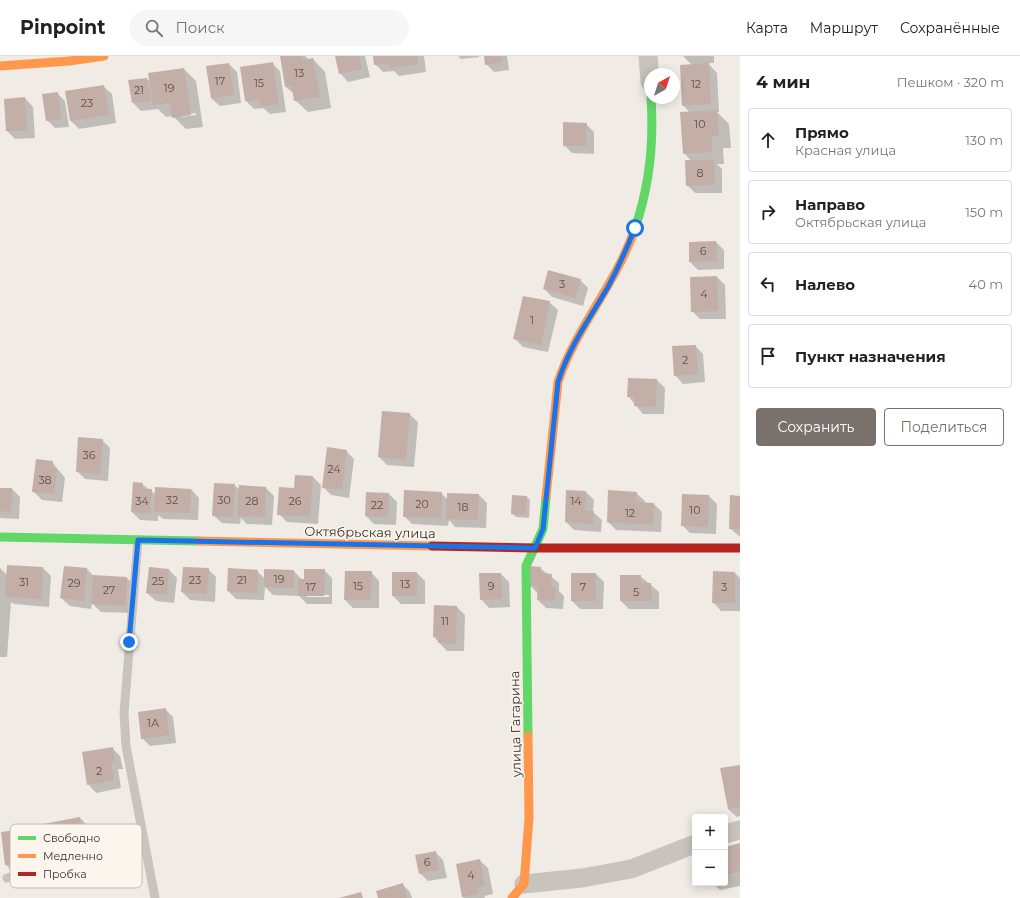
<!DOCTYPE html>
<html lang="ru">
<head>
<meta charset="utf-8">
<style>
	:root { --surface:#fff; --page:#f6f6f6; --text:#222; --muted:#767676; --line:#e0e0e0; --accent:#7a716c }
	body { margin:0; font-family:Montserrat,sans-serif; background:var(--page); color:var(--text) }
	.controls { position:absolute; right:12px; bottom:12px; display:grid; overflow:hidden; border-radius:4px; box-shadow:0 2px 10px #0003 }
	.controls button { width:36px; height:36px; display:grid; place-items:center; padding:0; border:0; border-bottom:1px solid var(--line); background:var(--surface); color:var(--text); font:20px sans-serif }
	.compass { position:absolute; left:644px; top:12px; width:36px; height:36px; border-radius:50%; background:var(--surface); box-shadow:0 2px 10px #0003; rotate:39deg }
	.stop { position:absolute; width:12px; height:12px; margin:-9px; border:3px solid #1a73e8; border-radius:50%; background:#fff }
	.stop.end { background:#1a73e8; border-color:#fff; box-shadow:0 1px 4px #0008 }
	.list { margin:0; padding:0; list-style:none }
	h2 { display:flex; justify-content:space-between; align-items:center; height:52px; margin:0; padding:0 16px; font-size:17px }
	h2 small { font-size:13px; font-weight:400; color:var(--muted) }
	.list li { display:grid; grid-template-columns:26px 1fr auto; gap:12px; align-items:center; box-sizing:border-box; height:64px; margin:0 8px 8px; padding:0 8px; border:1px solid var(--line); border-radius:4px }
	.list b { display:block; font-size:15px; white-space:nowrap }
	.list p { margin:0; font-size:13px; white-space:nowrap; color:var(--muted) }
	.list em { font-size:13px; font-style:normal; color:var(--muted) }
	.actions { display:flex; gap:8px; padding:12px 16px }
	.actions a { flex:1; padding:9px 0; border:1px solid var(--accent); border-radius:4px; text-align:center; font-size:14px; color:var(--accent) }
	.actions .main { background:var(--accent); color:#fff }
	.icon { flex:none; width:22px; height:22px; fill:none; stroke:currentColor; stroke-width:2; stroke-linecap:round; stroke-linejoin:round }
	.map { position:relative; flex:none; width:740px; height:842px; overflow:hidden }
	header { display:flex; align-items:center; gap:24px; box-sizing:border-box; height:56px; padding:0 20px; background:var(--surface); border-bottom:1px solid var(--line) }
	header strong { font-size:19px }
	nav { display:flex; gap:22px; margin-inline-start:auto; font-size:14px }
	.search { width:280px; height:36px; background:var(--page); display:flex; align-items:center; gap:10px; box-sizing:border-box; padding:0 14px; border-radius:22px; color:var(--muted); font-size:15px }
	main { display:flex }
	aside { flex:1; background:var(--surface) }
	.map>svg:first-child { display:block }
	.shadow { fill:#0003; fill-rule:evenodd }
	.building { fill:#c3afa7 }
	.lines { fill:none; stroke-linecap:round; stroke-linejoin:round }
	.lane { stroke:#c9c3be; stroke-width:9 }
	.street { stroke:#c9c3be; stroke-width:19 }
	.fast { stroke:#63d668; stroke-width:9 }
	.slow { stroke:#ff974d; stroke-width:9 }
	.jam { stroke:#b3261e; stroke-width:9 }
	.route { stroke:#1a73e8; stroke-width:5 }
	.labels { text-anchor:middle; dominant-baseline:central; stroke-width:3; stroke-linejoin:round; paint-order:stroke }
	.number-label { font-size:11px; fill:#5d504a }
	.street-label { font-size:13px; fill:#3b302b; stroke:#fbf5ee }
	.key { fill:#fbf5ee; stroke:#c1bab4; stroke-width:1 }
	.key-label { font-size:11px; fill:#3b302b }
</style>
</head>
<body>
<header>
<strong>Pinpoint</strong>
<div class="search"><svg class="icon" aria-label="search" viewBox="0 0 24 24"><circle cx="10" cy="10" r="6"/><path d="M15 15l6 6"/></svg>Поиск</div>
<nav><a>Карта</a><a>Маршрут</a><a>Сохранённые</a></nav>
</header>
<main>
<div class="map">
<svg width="740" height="842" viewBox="0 0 740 842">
	<rect width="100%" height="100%" fill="#f0ebe5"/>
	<path class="shadow" d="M281,0H305L309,4L313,3L325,16L331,52L308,56L295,44V39L286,31Z
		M336,0H365L370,21L348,26L340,17Z
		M374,0H424L426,16L399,20L394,15L383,16L375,8Z
		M458,0H479V1L461,3Z
		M485,0H507L509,14L494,16L486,8Z
		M683,0H714V7H708L717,17L719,56H717L729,68L731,92H723L724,108H717L722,113V137H695L687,129L691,105L684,97L690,57L683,49L692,9Z
		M272,7L280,15L286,56L270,58L263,52L254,53L246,45L241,11Z
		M229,8L237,16L241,47L220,50L211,42Z
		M184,13L196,25L203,71L186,73L173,60L166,61L158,53L141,55L133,47L147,23L151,26ZM196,57V59L182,61V59Z
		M103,30L112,38L116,67L79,73L71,65Z
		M57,37L65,45L69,71L55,72L47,64Z
		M25,42L33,51L35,82L15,83L7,75Z
		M586,68L594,76V98L572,97L564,89Z
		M716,186L724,194V213L698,214L690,206Z
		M717,221L725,229L726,263H700L692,255Z
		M580,224L588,232L583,250L552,241L544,233Z
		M549,246L558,254L548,296L523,291L515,283Z
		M695,290L703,298L705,326L683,328L675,319Z
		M657,324L665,332L664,358H643L628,340Z
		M409,358L418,366L414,411L387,409L379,401Z
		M102,384L110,392L108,425L85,423L77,415Z
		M346,395L354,403L349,442L331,439L323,431Z
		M52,406L65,422L62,446L42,444L34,436Z
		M313,421L321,429L318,468L287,466L279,458L295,433Z
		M142,428L155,438L191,433L199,442L198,464L163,463L158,459V465L140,464L132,456Z
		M234,429L240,434L266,432L274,440L272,469L247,468L241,462L240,468L222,467L213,459Z
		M0,433H12L20,441L19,463L0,462Z
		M586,436L594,444L593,456L602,464L601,476L574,474L566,466Z
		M441,437L448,444L479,439L487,447L486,472L455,471L449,464L448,470L412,468L404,460Z
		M636,437L645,445L644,447L654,448L662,456L661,476L616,474L608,466Z
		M389,438L397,446L396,469L374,468L366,460Z
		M709,440L717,448L716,478L690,477L682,469Z
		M527,441L530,444L529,462L516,461L512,457Z
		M740,441V481L730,472Z
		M7,510L43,512L51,520L49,551L14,548L11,546L7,601H0V512L7,519Z
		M184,512L208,513L216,521L215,546L190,544L182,536Z
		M540,512L559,527V535L564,540L563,553L546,552L538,544V538L530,529Z
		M87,513L94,520L127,522L135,530L134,557L101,556L92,547L91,553L70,550L61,542Z
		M169,514L177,522L174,547L156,545L147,537Z
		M324,514L332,522V548H307L299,540L273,539L265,531L264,544L236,543L228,535L257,515L265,523L294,515L302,524H305ZM306,539H329V541H306Z
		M371,516L379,525V552H353L345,544Z
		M417,517L425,525V548H401L393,540Z
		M735,517L740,522V555H721L713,546Z
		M501,518L509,526L510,551L489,552L481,543Z
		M596,518L604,526L603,553H580L572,545Z
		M640,520L659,536V553H629L621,545Z
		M457,551L465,559L464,595H447L434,581Z
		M165,653L173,661L176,687L150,690L142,682Z
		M112,692L120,700L123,713H118L121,732L96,737L88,728Z
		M740,710V760L737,761L728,753Z
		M80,762L88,770L94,802L58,809L50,801Z
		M29,773L37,781L40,797L28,798L31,815L14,817L6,809L2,777Z
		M740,788V830L720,834L712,827H725V792Z
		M435,796L443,804L447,822L428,825L420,817Z
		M479,804L488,812L493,838L484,840L485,842H464L463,841Z
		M402,828L410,836L412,842H379Z"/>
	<path class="building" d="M280,0H302L303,4L313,2L320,41L294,45L292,30L285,31Z
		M335,0H359L362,13L339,18Z
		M373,0H417L418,8L390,12L389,7L374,9Z
		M484,0H501L502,6L485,9Z
		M273,6L279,48L261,51L259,44L245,45L240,11Z
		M229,7L234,39L211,42L206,10Z
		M709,7L711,48L682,50L680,9Z
		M184,12L191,59L172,62L170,47L153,49L148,17Z
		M147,22L151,45L132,47L128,24Z
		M104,29L109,59L70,65L65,35Z
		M58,36L61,63L46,65L42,38Z
		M25,41L27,75H6L4,43Z
		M717,54L719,80H712V96L683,98L680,56Z
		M563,66L587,67L586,90H563Z
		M685,104H714L715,129L686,130Z
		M716,185L717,205L689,206V186Z
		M548,214L581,223L575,242L543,233Z
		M717,220L718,255L691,256L690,221Z
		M523,240L550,245L541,289L513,283Z
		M696,289L698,318L674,320L672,290Z
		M628,322L657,323L656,351L634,350V341H627Z
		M382,355L410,357L406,404L378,401Z
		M78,381L103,383L100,418L76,416Z
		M327,391L347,394L342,434L322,432Z
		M36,403L53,405L52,412L57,413L54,438L32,436Z
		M295,419L313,420L310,461L277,459L279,431L294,432Z
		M133,426L143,427L142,433H152L150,458L131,456Z
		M214,427L235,428L233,461L212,460Z
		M239,429L266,431L265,461L237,460Z
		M155,431L191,433L190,457L154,456Z
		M0,432H12L11,456L0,455Z
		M404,434L442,436L441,462L403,461Z
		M566,434L586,435L585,455H594L593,468L565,466Z
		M608,434L637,436L636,446L654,447L653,469L607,466Z
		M366,436L389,437L388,461L365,460Z
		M447,437L479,438L478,464L446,463Z
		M682,438L709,439L708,471L681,470Z
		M512,439L527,440L525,459L511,458Z
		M730,439L740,440V473H729Z
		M7,509L43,511L42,543L5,541Z
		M64,510L87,512L84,545L60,542Z
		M530,510L541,511V517L552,518L551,531H556L555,545L537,544L538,530H529Z
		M149,511L169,513L167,539L146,537Z
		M183,511L209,512L207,538L181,536Z
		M228,512L258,514L257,537L227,535Z
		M264,513L294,514V532L264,531Z
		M304,513H325L324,540H298V523H304Z
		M345,515H372L371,544H344Z
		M713,515L735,516V547H712Z
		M392,516H417V540H392Z
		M479,517H501L502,543L480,544Z
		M571,517H596V545H571Z
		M93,519L127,521L126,550L91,548Z
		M620,519H641V527H651L652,545H620Z
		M434,549L457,550L456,588L438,587V581H433Z
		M166,652L169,679L141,683L138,656Z
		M113,691L115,705L111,706L114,724L87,729L82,696Z
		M740,709V751L728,753L720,712Z
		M80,761L86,794L49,801L43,768Z
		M30,772L32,789L21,790L23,807L5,809L1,776Z
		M740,787V815L725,819V791Z
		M436,795L439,814L419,818L415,799Z
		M480,803L485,830L477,832L478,838L462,841L456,808Z
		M403,827L407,842H378L376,835Z
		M361,836L363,842H339Z"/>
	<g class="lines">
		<path class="lane" d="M138,484L124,657L126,690L155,842
			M7,822L144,785"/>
		<path class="street" d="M648,0L650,26
			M725,778L740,774
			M524,828L582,822L631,813L695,788"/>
		<path class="fast" d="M635,172C650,129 654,87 651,42
			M0,481L198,485
			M528,680L526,510L543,473L546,441"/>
		<path class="slow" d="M0,10L69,5L104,0
			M546,441L558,326C576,271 617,227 635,172
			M198,485L432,490
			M512,842L524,828L529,762L528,680"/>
		<path class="jam" d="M432,490L535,492H740"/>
	</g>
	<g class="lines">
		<path class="route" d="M129,586L138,484L535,492L543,473L558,326C569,291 590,262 608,231C618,212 627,192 635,172"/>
	</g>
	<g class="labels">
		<g class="number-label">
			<text x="299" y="17">13</text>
			<text x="220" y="25">17</text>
			<text x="259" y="27">15</text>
			<text x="696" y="28">12</text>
			<text x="169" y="32">19</text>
			<text x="139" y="34">21</text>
			<text x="87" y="47">23</text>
			<text x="700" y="68">10</text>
			<text x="700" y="117">8</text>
			<text x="703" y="195">6</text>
			<text x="562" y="228">3</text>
			<text x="704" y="238">4</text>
			<text x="532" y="264">1</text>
			<text x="685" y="304">2</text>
			<text x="89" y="399">36</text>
			<text x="334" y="413">24</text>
			<text x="45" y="424">38</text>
			<text x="172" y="444">32</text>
			<text x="224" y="444">30</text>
			<text x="142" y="445">34</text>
			<text x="252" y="445">28</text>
			<text x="295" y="445">26</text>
			<text x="576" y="445">14</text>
			<text x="422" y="448">20</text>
			<text x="377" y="449">22</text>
			<text x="463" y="451">18</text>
			<text x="695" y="454">10</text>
			<text x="630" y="457">12</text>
			<text x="279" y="523">19</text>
			<text x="195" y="524">23</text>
			<text x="242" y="524">21</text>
			<text x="158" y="525">25</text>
			<text x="24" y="526">31</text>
			<text x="74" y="527">29</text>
			<text x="405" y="528">13</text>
			<text x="358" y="530">15</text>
			<text x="491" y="530">9</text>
			<text x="311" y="531">17</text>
			<text x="583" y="531">7</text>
			<text x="724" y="531">3</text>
			<text x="109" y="534">27</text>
			<text x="636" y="536">5</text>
			<text x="445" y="565">11</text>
			<text x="153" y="667">1А</text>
			<text x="99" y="715">2</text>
			<text x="427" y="806">6</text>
			<text x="471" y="819">4</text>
		</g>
		<g class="street-label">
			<text transform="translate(370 476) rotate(1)">Октябрьская улица</text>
			<text transform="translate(515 668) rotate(-91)">улица Гагарина</text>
		</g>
	</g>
	<rect x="10" y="768" width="132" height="64" rx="6" class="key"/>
	<rect x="18" y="780" width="18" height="4" fill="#63d668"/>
	<rect x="18" y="798" width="18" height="4" fill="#ff974d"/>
	<rect x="18" y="816" width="18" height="4" fill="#b3261e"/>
	<g class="key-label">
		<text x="43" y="786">Свободно</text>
		<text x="43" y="804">Медленно</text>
		<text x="43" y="822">Пробка</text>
	</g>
</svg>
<div class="controls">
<button>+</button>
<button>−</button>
</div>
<svg class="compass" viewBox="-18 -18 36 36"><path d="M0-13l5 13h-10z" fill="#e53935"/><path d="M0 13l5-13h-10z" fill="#767676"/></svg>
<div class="stop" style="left:635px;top:172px"></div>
<div class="stop end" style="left:129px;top:586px"></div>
</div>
<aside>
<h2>4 мин<small>Пешком · 320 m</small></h2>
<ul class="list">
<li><svg class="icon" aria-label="ahead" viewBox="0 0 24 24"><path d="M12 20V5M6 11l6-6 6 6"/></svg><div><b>Прямо</b><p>Красная улица</p></div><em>130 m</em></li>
<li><svg class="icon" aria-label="right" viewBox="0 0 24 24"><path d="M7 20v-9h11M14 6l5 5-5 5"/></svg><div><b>Направо</b><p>Октябрьская улица</p></div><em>150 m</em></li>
<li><svg class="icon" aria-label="left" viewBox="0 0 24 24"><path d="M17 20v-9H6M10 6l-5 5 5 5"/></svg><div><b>Налево</b></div><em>40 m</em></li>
<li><svg class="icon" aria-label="arrive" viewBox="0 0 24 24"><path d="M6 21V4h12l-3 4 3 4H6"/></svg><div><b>Пункт назначения</b></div></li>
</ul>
<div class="actions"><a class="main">Сохранить</a><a>Поделиться</a></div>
</aside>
</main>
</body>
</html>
